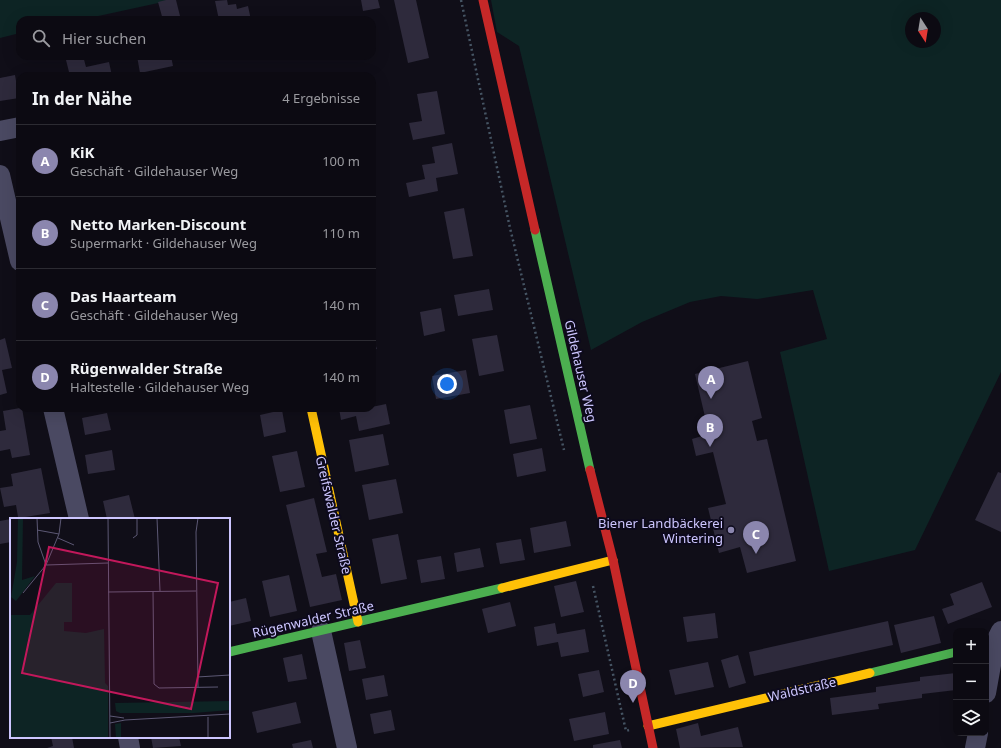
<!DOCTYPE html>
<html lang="de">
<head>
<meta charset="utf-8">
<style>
	:root { --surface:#0c0a12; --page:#15131b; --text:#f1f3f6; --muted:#9a9a9f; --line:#2c2b32; --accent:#8b86ae }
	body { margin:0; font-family:"Noto Sans",sans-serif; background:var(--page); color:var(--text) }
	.controls { position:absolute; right:12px; bottom:12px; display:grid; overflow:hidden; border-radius:8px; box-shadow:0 4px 16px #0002 }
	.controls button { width:36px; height:36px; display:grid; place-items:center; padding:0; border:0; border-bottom:1px solid var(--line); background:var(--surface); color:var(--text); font:20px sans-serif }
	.compass { position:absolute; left:905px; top:12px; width:36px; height:36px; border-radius:50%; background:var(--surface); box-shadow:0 4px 16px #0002; rotate:168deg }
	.you { position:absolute; left:447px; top:384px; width:14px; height:14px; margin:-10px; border:3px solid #fff; border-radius:50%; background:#1a73e8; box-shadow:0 0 0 6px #1a73e833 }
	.badge { display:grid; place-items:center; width:26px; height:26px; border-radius:50%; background:var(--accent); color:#fff; font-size:13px; font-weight:700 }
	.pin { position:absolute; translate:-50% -33px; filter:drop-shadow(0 1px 2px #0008) }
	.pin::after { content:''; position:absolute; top:21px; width:14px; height:12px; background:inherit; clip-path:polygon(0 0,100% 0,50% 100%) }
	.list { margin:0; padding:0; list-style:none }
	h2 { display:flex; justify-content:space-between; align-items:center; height:52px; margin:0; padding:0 16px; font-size:17px }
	h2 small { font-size:13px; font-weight:400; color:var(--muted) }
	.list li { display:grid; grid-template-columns:26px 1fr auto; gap:12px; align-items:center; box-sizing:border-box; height:72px; padding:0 16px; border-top:1px solid var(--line) }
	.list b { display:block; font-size:15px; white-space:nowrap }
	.list p { margin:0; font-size:13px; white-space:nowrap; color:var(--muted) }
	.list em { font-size:13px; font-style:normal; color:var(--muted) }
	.icon { flex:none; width:22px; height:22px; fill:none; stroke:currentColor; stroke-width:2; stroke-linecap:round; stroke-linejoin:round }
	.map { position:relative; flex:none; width:1001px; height:748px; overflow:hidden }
	.search { position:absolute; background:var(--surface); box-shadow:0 4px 16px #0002; left:16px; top:16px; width:360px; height:44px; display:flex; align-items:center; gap:10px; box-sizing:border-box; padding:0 14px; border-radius:12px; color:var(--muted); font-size:15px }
	.panel { position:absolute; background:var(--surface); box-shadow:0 4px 16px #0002; left:16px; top:72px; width:360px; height:340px; border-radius:12px }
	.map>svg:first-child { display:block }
	.green { fill:#0d2424; fill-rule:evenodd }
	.building { fill:#2e2a3c }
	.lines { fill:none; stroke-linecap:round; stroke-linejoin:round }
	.path { stroke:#465564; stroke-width:2.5; stroke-dasharray:2 3; stroke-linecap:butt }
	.street { stroke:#4a4962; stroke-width:20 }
	.fast { stroke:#4caf50; stroke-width:9 }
	.slow { stroke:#ffc107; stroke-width:9 }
	.jam { stroke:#c62828; stroke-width:9 }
	.poi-dot { fill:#8b86ae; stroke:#0d0a1c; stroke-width:1.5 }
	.labels { text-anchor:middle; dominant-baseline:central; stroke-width:4; stroke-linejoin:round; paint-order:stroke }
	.street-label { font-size:13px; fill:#cdc6ff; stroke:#0d0a1c }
	.poi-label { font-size:13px; fill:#cdc6ff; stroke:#0d0a1c; text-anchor:end }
	.inset-road { fill:none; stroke:#5c5874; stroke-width:1 }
	.view { fill:#c2185b; fill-opacity:0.15; stroke:#c2185b; stroke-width:2 }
	.inset-edge { fill:none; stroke:#cdc6ff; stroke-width:2 }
</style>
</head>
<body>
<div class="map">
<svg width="1001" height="748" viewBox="0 0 1001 748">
	<rect width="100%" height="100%" fill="#100e18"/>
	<path class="green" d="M0,0H172L80,20H20V33L0,38Z
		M491,0H1001V372L915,550L829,571L780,352L827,339L813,290L757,299L721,296L690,302L642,322L591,350L519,46L497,32ZM911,18H935V42H911Z"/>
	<path class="building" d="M166,0H176L181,20H163L158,2Z
		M227,0L228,5L236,4L237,9L248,6L251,20H219L215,1Z
		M361,0H378L380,8L363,11Z
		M394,0H416L429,58L408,63Z
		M65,56H83L86,67L109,62L112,76H84V74L55,76L69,72Z
		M137,56H171L173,66L140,73Z
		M15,75L19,98L0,101V78Z
		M437,91L445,134L413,140L409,123L422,121L417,94Z
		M452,143L458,174L436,178L438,191L409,197L406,183L425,179L422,165L435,163L432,147Z
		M464,208L473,256L453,259L444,212Z
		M489,289L493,310L458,316L454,295Z
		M441,308L445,331L424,336L420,312Z
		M372,334L377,349L372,350Z
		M497,335L504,371L479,376L472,339Z
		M5,338L12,368L2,370L7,393L0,395V340Z
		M748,361L762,418L752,421L757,441L767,439L796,561L747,573L740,547L719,553L708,508L726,504L713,452L696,456L692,439L709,434L695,374Z
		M466,370L470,393L436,399L432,376Z
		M386,404L390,424L359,431L356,416L341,420L339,408L362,409Z
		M530,405L537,439L510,444L504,410Z
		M20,408H22L30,455L12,458L10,449L0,451V431L6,430L3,411Z
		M282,410L286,432L264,437L260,415Z
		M107,413L111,430L85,435L82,418Z
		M383,434L389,465L355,472L349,440Z
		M542,448L546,471L517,477L513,454Z
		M112,450L115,470L88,474L85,455Z
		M297,451L305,487L280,492L272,456Z
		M41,468L50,513L13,519L18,517L16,505L4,507L0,488L13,486L11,474Z
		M998,472L1001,473V532L975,520Z
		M396,479L403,513L369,520L362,485Z
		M129,495L135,519H107L103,501Z
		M314,498L327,552L316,554L322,577L336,574L342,600L310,607L286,505Z
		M11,519V542L0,544V521Z
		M566,521L571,546L534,553L530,528Z
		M398,534L407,579L381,584L372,539Z
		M521,539L525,560L500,564L496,543Z
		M480,548L484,567L457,572L454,553Z
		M441,556L445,579L421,583L417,560Z
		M289,575L297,611L270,617L262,581Z
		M576,581L584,612L561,617L554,586Z
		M982,582L992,607L948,624L942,609L954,605L950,594Z
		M246,598L251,621L229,626V602Z
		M510,602L516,626L488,633L482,609Z
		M715,613L718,638L687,642L683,617Z
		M934,616L941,643L901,653L894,625Z
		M888,621L893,645L754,676L749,652Z
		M555,623L557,634L585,629L589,652L561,657L558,642L537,646L534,627Z
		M360,640L366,668L349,671L344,643Z
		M302,654L307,679L288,682L283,658Z
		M738,655L746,683L729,688L721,660Z
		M708,662L714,687L675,695L669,670Z
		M599,670L604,692L583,697L578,674Z
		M956,673V690L922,694V698L878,704L879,709L832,715L830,698L876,692V687L920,681V677Z
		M384,675L388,696L366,700L362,679Z
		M296,702L301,723L257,733L252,712Z
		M391,710L395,730L374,734L370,714Z
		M605,712L609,734L574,741L569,719Z
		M698,723L701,736L738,727L743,747L680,748L676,729Z
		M51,737H72L74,748H47L53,746Z
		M151,737H179L181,746L153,748Z
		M311,740L313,748H293L292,744Z
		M620,740L622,748H593V745Z"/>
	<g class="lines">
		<path class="path" d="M461,0L510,228L564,450
			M593,586L626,731L629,730"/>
		<path class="street" d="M0,131L20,127
			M0,175L20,261
			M53,408L79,519
			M321,631L347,748
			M986,693L995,643L1001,631
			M128,737L130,748
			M975,748L978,733"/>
		<path class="fast" d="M535,230L590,470
			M229,652L502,588
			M870,673L956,652"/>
		<path class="slow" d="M311,408L358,622
			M502,588L613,560
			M648,726L870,673"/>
		<path class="jam" d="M483,0L535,230
			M590,470L613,560L653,748"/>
	</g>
	<circle class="poi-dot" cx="731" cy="530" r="4"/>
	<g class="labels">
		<g class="street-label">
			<text transform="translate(581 371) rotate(77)">Gildehauser Weg</text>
			<text transform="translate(334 515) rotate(77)">Greifswalder Straße</text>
			<text transform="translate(313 619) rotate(-13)">Rügenwalder Straße</text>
			<text transform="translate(802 689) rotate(-13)">Waldstraße</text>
		</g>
		<g class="poi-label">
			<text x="723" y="523">Biener Landbäckerei<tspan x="723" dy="15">Wintering</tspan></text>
		</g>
	</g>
	<g transform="translate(10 518)">
		<rect width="220" height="220" fill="#100e18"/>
		<path d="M8,0H13L12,62L25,58L6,83L1,79L7,44ZM46,65H62V104H54V113L76,115L94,111L95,165L98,168V220H0V97H20ZM220,183V192L184,195H110L106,193L105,185ZM111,205V220H106L105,206Z" fill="#0d2424"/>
		<path class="inset-road" d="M27,0L28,24L36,47M98,0L100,220M147,0L150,73M27,12L49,16M48,20L64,27M123,20L127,17V0M36,47L98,45M143,73L144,166L149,170L208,169M98,74L186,73M13,75L36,47L49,16L51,0M187,159L220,157M188,169L186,14L188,0M100,198L114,200M198,199V220M100,205L115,202L220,196"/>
		<path class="view" d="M39,29L208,65L181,191L12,155Z"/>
		<rect width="220" height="220" class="inset-edge"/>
	</g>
</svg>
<div class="controls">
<button>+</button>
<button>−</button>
<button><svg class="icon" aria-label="layers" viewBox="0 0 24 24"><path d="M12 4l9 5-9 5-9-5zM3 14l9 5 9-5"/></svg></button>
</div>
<svg class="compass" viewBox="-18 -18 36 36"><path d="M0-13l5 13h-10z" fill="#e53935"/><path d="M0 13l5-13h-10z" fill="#9a9a9f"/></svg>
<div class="you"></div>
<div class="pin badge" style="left:711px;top:399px">A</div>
<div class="pin badge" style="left:710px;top:447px">B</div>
<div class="pin badge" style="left:756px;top:554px">C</div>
<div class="pin badge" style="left:633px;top:703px">D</div>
<div class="search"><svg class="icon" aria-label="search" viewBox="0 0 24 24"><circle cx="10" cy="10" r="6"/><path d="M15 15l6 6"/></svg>Hier suchen</div>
<section class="panel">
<h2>In der Nähe<small>4 Ergebnisse</small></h2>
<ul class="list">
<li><span class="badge">A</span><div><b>KiK</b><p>Geschäft · Gildehauser Weg</p></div><em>100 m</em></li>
<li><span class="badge">B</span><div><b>Netto Marken-Discount</b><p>Supermarkt · Gildehauser Weg</p></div><em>110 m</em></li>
<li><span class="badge">C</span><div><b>Das Haarteam</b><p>Geschäft · Gildehauser Weg</p></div><em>140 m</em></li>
<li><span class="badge">D</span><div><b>Rügenwalder Straße</b><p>Haltestelle · Gildehauser Weg</p></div><em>140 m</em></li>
</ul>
</section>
</div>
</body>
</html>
